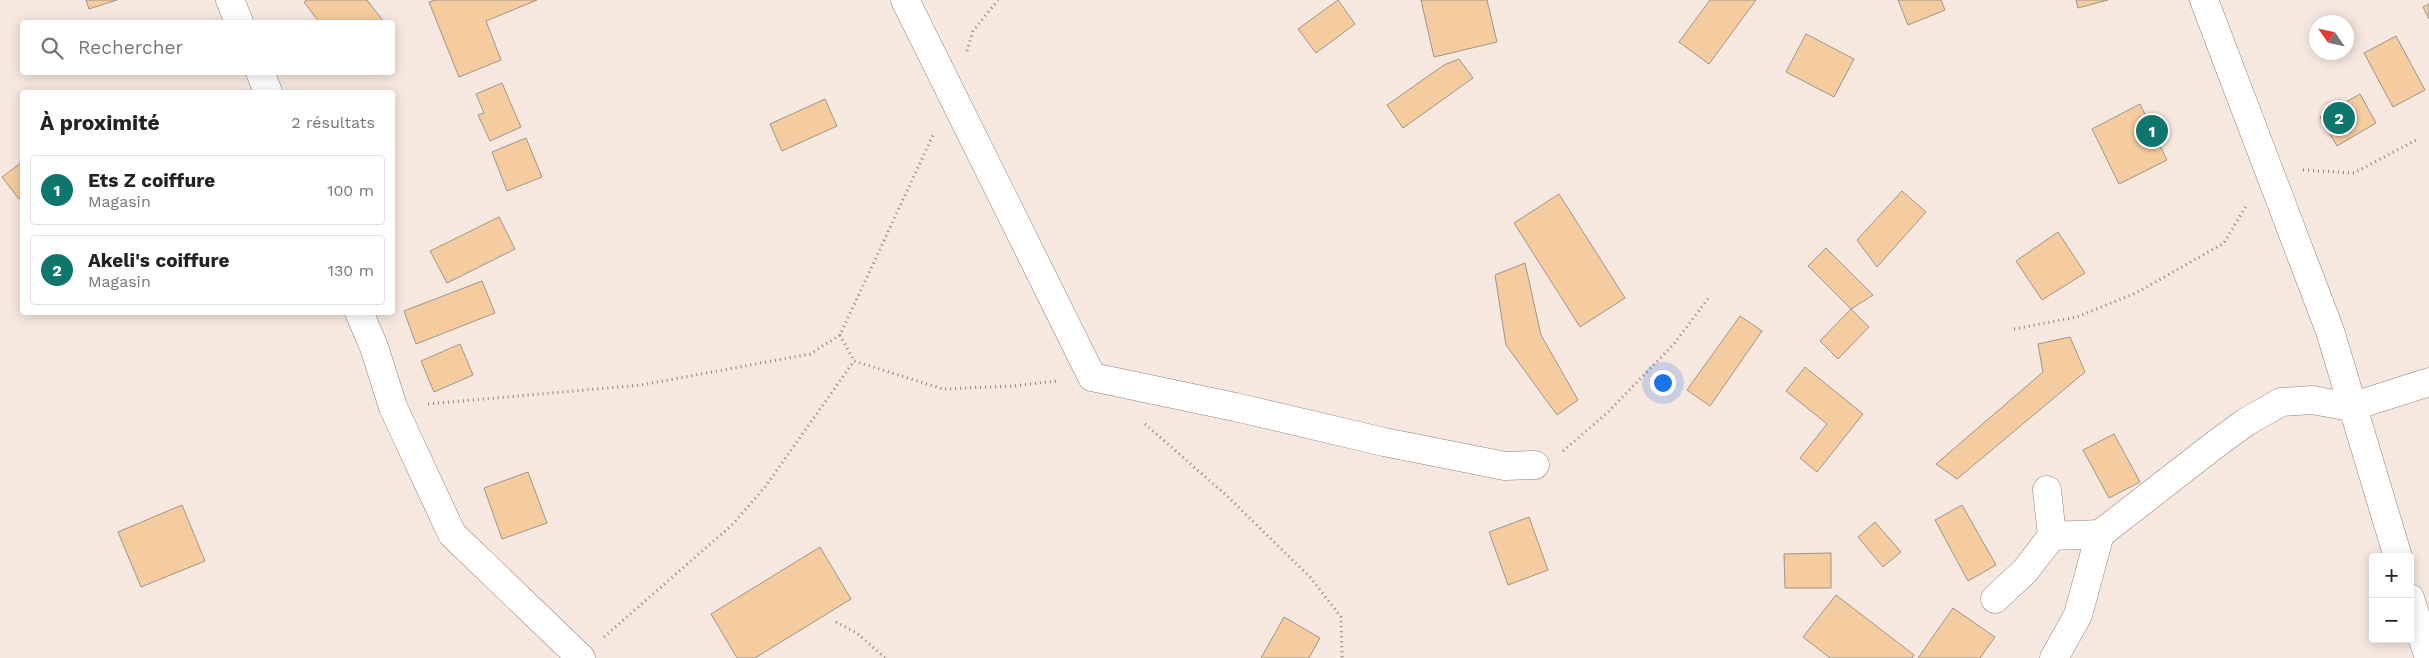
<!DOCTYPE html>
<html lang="fr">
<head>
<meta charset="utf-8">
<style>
	:root { --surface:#fff; --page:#f6f6f6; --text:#222; --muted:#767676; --line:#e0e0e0; --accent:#0f766e }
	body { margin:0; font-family:"Work Sans",sans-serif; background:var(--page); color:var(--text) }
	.controls { position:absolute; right:15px; bottom:15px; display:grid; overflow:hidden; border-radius:5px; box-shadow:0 2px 12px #0003 }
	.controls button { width:45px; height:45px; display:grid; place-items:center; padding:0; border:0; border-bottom:1px solid var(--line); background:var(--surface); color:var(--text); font:25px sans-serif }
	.compass { position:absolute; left:2309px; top:15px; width:45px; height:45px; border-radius:50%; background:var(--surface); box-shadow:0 2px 12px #0003; rotate:304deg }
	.you { position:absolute; left:1662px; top:382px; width:18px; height:18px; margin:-12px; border:4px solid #fff; border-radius:50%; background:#1a73e8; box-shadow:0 0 0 8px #1a73e833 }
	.badge { display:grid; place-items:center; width:32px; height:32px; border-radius:50%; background:var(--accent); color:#fff; font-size:16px; font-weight:700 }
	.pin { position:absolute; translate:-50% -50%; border:2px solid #fff; box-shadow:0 1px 5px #0006 }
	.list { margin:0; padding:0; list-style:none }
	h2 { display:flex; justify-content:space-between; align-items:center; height:65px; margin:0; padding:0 20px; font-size:21px }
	h2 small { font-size:16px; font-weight:400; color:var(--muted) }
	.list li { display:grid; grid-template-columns:32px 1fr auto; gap:15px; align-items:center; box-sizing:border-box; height:70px; margin:0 10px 10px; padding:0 10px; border:1px solid var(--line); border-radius:5px }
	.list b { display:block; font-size:19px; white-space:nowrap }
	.list p { margin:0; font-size:16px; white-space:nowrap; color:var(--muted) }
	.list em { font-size:16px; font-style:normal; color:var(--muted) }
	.icon { flex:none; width:28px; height:28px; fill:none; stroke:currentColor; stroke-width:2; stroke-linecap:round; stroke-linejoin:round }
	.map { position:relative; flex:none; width:2429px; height:658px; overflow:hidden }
	.search { position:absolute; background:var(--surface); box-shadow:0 2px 12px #0003; left:20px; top:20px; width:375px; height:55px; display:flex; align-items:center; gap:12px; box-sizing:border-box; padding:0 18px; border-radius:5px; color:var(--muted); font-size:19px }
	.panel { position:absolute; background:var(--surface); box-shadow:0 2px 12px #0003; left:20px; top:90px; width:375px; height:225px; border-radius:5px }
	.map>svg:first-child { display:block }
	.building { fill:#f5cc9f; stroke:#9f958a }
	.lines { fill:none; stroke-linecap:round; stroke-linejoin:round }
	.street-casing { stroke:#90837b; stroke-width:29 }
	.path { stroke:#8c817c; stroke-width:3; stroke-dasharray:1 4; stroke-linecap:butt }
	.street { stroke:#fff; stroke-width:28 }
</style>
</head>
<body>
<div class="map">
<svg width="2429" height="658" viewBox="0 0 2429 658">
	<rect width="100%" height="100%" fill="#f6e7df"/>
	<path class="building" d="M86,0H117L89,9Z
		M307,0H367L384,22H319L304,2Z
		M435,0H537L486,21L501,60L459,77L429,2Z
		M1338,0L1355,24L1316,53L1298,29Z
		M1421,0H1487L1497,42L1434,57Z
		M1710,0H1756L1709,64L1679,42Z
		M1898,0H1941L1945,10L1908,25Z
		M2076,0H2108L2078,8Z
		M2429,4V19L2423,7Z
		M1806,34L1854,59L1834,97L1786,72Z
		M2396,36L2425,90L2393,107L2364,53Z
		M1459,59L1473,78L1403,128L1387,105L1444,65Z
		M502,83L521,127L490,141L478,115L484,113L476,94Z
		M2360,94L2376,123L2337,146L2320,117Z
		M825,99L837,126L782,151L770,124Z
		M2140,104L2167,160L2119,184L2092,129Z
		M526,138L542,177L507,191L492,152Z
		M22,162V197L19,199L2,177Z
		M1902,191L1926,212L1877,267L1857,240Z
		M1559,194L1625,298L1580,327L1514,223Z
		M499,217L515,249L447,283L430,251Z
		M2058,232L2085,273L2042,300L2016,261Z
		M1826,248L1873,295L1851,309L1808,266Z
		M1525,263L1541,335L1578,400L1557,415L1506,345L1495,275Z
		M482,281L495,313L416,344L404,311Z
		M1851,309L1869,327L1838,359L1820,341Z
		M1740,316L1762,331L1710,406L1687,390Z
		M2070,337L2085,372L1957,479L1936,464L2043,372L2038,344Z
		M460,344L473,375L434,392L421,361Z
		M1805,367L1863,414L1817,472L1800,458L1827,424L1786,391Z
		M2114,434L2140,482L2109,498L2083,450Z
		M528,472L547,523L502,539L484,488Z
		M182,505L205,561L141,587L118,532Z
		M1962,505L1996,565L1968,581L1935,520Z
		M1529,517L1548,570L1508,585L1489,532Z
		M1875,522L1901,552L1883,567L1858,537Z
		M820,547L851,599L755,658H737L711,614Z
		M1831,553V588H1785L1784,554Z
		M1836,595L1914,655L1912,658H1830L1803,637Z
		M1953,608L1995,637L1980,658H1918Z
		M1284,617L1320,638L1309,658H1261Z"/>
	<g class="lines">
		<defs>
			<path id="street" d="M230,0L239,22
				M905,0L1092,377L1235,407L1384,442L1505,466L1535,465
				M2204,0L2330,331L2398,557
				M260,72L268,92
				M359,312L374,347L393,407L452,534L581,658
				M2052,536L2100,534L2212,447L2246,422L2281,402L2312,400L2351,407L2429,382
				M2410,598L2429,658
				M1995,599L2025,571L2052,536L2047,490
				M2054,658L2078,615L2100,534"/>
		</defs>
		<use href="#street" class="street-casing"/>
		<path class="path" d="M967,51L973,31L998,0
			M2303,170L2354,173L2416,140
			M2014,329L2077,317L2136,293L2224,243L2246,206
			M840,335L854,361L943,389L1013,386L1056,381
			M428,404L641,385L810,354L840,335L934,133
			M1145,424L1226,495L1310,577L1341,617L1342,658
			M1563,451L1606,414L1673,345L1710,296
			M836,622L857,633L885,658
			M604,637L733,524L765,487L854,361"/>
		<use href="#street" class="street"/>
	</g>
</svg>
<div class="controls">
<button>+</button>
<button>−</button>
</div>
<svg class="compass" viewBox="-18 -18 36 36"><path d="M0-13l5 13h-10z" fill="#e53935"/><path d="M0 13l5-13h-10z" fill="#767676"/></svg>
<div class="you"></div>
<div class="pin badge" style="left:2152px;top:131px">1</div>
<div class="pin badge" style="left:2339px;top:118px">2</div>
<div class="search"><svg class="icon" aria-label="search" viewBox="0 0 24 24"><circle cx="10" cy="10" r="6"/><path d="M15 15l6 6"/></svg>Rechercher</div>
<section class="panel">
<h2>À proximité<small>2 résultats</small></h2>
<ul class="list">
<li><span class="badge">1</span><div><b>Ets Z coiffure</b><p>Magasin</p></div><em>100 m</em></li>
<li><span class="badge">2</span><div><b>Akeli's coiffure</b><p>Magasin</p></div><em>130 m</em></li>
</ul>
</section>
</div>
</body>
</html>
